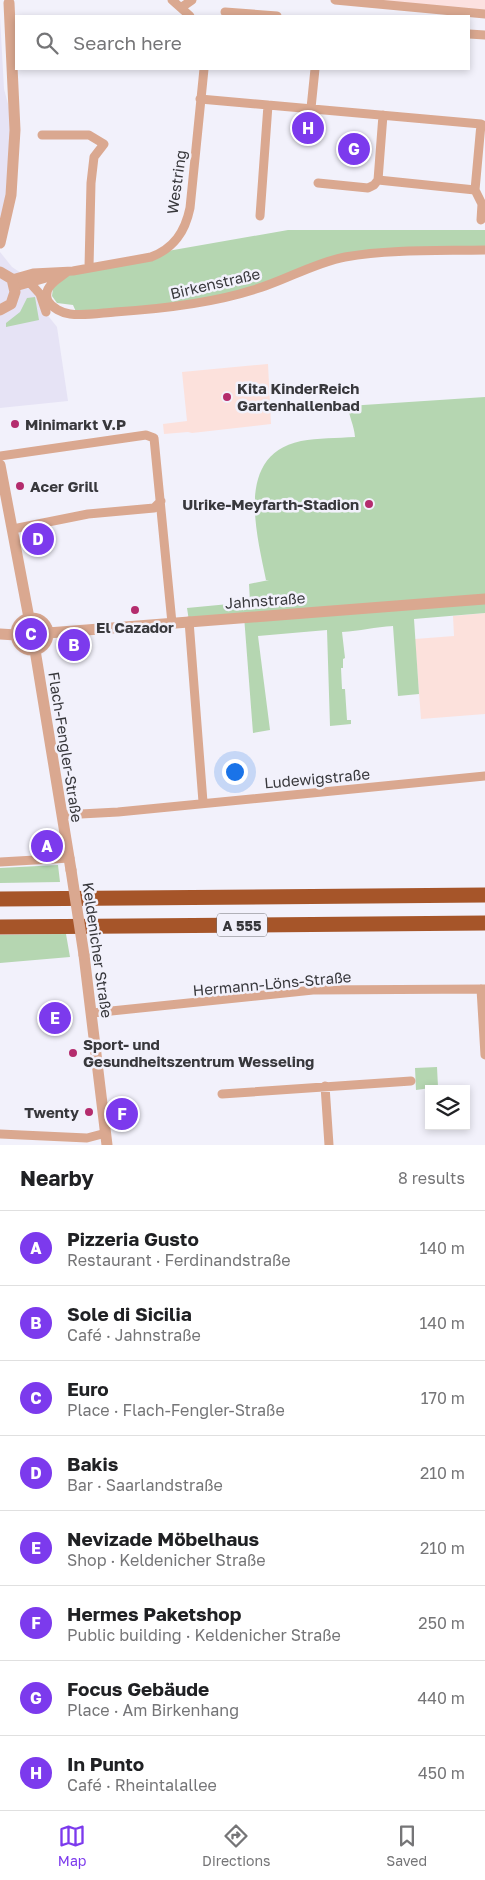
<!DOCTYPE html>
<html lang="en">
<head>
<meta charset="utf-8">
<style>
	:root { --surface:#fff; --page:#f2f2f2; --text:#202124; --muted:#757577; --line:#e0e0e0; --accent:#7c3aed }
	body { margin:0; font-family:"Golos Text",sans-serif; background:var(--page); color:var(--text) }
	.controls { position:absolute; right:15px; bottom:15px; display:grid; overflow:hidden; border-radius:0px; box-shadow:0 2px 8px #0003 }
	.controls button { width:45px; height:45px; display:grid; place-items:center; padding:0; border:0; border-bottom:1px solid var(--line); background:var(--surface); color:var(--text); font:25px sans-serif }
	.you { position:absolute; left:234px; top:771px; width:18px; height:18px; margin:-12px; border:4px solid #fff; border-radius:50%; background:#1a73e8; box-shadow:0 0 0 8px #1a73e833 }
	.badge { display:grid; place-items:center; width:32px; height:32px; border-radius:50%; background:var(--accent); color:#fff; font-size:16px; font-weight:700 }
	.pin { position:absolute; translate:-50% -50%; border:2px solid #fff; box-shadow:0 1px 5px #0006 }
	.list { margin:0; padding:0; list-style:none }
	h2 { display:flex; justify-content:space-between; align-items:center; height:65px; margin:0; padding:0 20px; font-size:21px }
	h2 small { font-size:16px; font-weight:400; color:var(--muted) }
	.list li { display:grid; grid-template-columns:32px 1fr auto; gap:15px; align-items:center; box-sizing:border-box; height:75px; padding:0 20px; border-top:1px solid var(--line) }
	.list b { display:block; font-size:19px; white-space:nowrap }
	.list p { margin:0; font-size:16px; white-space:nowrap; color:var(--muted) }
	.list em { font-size:16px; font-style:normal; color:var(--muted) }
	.icon { flex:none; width:28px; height:28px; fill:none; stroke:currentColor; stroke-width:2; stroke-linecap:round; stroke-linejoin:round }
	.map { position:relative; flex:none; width:485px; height:1145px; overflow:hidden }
	.search { position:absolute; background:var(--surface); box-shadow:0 2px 8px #0003; left:15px; right:15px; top:15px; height:55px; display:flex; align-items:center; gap:12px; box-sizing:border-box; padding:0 18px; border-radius:0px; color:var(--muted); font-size:19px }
	.sheet { height:665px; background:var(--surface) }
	nav { display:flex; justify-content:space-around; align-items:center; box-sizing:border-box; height:70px; border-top:1px solid var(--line); background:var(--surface); font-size:14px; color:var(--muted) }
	nav a { display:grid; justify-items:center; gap:2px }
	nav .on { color:var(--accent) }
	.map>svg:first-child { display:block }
	.built { fill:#e6e3f5 }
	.industrial { fill:#fce1e0 }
	.education { fill:#fce1dc }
	.green { fill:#b5d6b1 }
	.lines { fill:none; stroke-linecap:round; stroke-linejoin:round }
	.minor { stroke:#daa890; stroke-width:9 }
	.tertiary { stroke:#daa890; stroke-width:11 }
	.motorway { stroke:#a65529; stroke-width:15 }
	.tertiary-bridge { stroke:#daa890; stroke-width:11 }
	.poi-dot { fill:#b42c6d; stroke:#f2f1fb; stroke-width:2 }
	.labels { text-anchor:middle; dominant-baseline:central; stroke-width:5; stroke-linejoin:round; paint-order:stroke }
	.shield { fill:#f2f1fb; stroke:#707075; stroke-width:1 }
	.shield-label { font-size:14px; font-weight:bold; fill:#38383c }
	.street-label { font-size:15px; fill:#38383c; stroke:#f2f1fb }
	.poi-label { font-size:15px; font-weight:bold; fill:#38383c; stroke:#f2f1fb; text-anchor:start }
</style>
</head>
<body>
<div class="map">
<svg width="485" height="1145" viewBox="0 0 485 1145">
	<rect width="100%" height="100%" fill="#f2f1fb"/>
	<path class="built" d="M0,17L4,89L15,130L0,243Z
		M0,252L12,267L27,277L41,307L57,327L68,401L0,408Z"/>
	<path class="industrial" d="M351,0H485V11Z"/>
	<path class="education" d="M268,364L271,424L192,433L188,432L164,434L163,424L187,421L182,372Z
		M485,613V714L421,719L415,639L454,636L453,616Z"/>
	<path class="green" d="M288,230H485V246L345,256L256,289L167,309L77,314L73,305L57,303L52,296L53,288L73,271L162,252Z
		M35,297L39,320L6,327V323L20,312L27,298Z
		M485,397V613L414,619L419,694L398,696L393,626C375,627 360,631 342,632L345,658L343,659V668H341L342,689H345L347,720H351V724L330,726L327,630L258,636L270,730L253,733L244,616L189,621L187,608L250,602L249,584L269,580H266C257,534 234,455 301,441C318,438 337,438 355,437C354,425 349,417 348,406Z
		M58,865L60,882L0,883V868Z
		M66,934L70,957L0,963V935Z
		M437,1067L438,1087L416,1090L415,1068Z"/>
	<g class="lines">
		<path class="minor" d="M172,0L190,16
			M335,0L485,14
			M182,7L192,0
			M225,12L277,16
			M469,34L485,35
			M200,99L481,124L485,126
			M311,108L315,69
			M383,115L378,180L475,190L481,124
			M42,135H89L104,144L94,157L91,183L89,267
			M318,183L368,188L374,185L378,180
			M475,190L482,204L481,220
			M260,216L268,105
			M67,272C57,280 42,287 48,301C52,308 62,313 70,314C84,316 101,313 115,312C161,309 209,304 253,290C285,281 313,263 345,257C391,249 439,251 485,250
			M12,279L33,273L73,271L151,257C174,248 185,232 190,208L204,69
			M31,284L40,294L46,312
			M15,287L60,274
			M0,456L146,435L154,438L172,623
			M13,529L88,514L154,508L161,501
			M189,621L203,802
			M62,815L118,812L485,776
			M0,862L70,858
			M481,989L485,1055
			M92,1013L313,990L485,989
			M325,1086L329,1145
			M222,1094L411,1081
			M0,1134L87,1138L106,1133"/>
		<path class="tertiary" d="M0,243L11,195L15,130L9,3
			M0,272L12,279L15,292L11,304L0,310
			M0,465L29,618
			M16 634a16 16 0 1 1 32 0a16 16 0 1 1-32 0Z
			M48,633L485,599
			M0,634L16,635
			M35,650L71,870
			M84,955L107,1145"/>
		<path class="motorway" d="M0,899L485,895
			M0,927L485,923"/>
		<path class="tertiary-bridge" d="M71,870L84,955"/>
	</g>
	<g class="poi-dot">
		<circle cx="227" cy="397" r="5"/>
		<circle cx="15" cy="424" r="5"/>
		<circle cx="20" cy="486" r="5"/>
		<circle cx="369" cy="504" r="5"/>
		<circle cx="135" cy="610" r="5"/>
		<circle cx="73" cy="1053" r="5"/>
		<circle cx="89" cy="1112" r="5"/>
	</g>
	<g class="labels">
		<rect class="shield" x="217" y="913.5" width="50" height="23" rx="4"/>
		<g class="shield-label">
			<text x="242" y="925">A 555</text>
		</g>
		<g class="street-label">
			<text transform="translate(176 182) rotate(-82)">Westring</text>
			<text transform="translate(215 283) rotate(-13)">Birkenstraße</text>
			<text transform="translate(265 600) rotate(-4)">Jahnstraße</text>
			<text transform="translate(66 747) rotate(81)">Flach-Fengler-Straße</text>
			<text transform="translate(317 778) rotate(-5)">Ludewigstraße</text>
			<text transform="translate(98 950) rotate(82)">Keldenicher Straße</text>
			<text transform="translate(272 983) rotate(-5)">Hermann-Löns-Straße</text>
		</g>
		<g class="poi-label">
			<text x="237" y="388">Kita KinderReich<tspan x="237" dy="17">Gartenhallenbad</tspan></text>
			<text x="25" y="424">Minimarkt V.P</text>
			<text x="30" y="486">Acer Grill</text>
			<text x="359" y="504" text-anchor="end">Ulrike-Meyfarth-Stadion</text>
			<text x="135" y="627" text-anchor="middle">El Cazador</text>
			<text x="83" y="1044">Sport- und<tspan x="83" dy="17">Gesundheitszentrum Wesseling</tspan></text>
			<text x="79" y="1112" text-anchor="end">Twenty</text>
		</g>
	</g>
</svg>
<div class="controls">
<button><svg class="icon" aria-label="layers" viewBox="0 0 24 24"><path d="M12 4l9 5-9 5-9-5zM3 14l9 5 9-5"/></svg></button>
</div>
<div class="you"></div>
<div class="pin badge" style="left:47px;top:846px">A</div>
<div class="pin badge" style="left:74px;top:645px">B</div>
<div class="pin badge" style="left:31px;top:634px">C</div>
<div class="pin badge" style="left:38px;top:539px">D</div>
<div class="pin badge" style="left:55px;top:1018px">E</div>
<div class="pin badge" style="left:122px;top:1114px">F</div>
<div class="pin badge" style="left:354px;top:149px">G</div>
<div class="pin badge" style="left:308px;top:128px">H</div>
<div class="search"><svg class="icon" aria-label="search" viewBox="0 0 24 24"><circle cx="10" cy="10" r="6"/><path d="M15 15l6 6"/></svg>Search here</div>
</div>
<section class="sheet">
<h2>Nearby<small>8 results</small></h2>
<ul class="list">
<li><span class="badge">A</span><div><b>Pizzeria Gusto</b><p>Restaurant · Ferdinandstraße</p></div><em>140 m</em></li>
<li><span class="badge">B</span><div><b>Sole di Sicilia</b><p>Café · Jahnstraße</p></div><em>140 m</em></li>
<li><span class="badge">C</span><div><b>Euro</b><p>Place · Flach-Fengler-Straße</p></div><em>170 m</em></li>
<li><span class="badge">D</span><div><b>Bakis</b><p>Bar · Saarlandstraße</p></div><em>210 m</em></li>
<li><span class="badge">E</span><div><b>Nevizade Möbelhaus</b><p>Shop · Keldenicher Straße</p></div><em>210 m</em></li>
<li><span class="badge">F</span><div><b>Hermes Paketshop</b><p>Public building · Keldenicher Straße</p></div><em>250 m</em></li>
<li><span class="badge">G</span><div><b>Focus Gebäude</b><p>Place · Am Birkenhang</p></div><em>440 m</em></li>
<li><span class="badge">H</span><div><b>In Punto</b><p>Café · Rheintalallee</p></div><em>450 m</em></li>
</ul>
</section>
<nav>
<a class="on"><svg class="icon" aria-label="map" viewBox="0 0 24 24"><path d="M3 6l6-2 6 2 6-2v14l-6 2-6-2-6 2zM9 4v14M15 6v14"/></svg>Map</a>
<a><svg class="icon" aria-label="directions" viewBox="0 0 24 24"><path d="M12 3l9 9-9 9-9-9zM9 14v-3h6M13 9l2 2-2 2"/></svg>Directions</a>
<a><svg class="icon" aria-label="saved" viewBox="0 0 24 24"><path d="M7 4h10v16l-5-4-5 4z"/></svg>Saved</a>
</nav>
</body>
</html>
